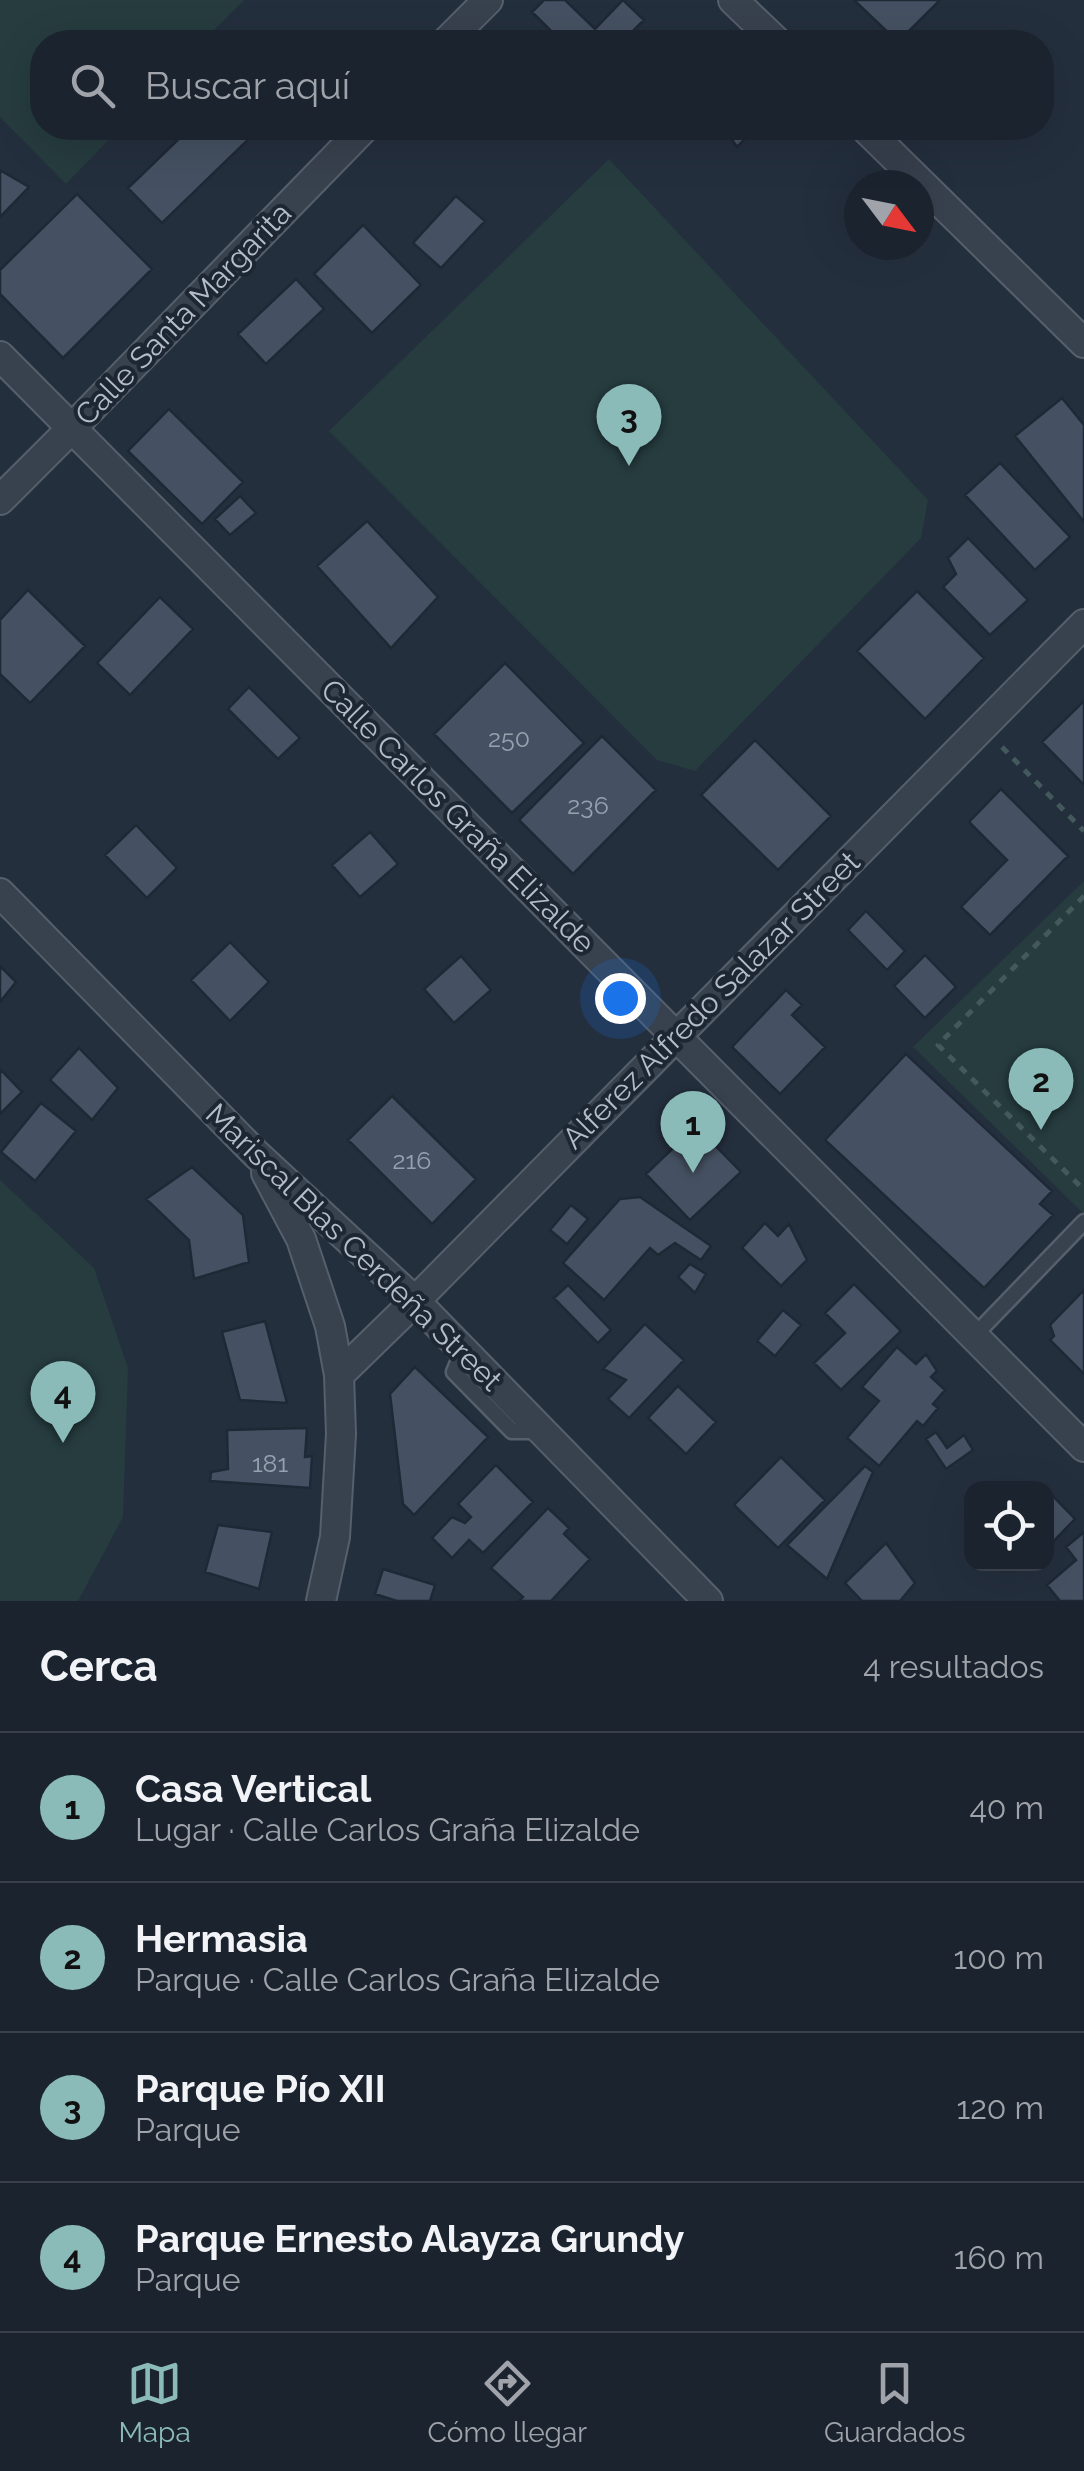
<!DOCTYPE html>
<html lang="es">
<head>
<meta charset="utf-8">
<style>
	:root { --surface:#1b232e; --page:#282f3a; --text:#f1f3f6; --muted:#a0a4aa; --line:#39404a; --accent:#8bbbb9 }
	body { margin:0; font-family:Raleway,sans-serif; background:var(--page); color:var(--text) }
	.controls { position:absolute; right:30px; bottom:30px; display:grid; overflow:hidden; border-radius:20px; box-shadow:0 10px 40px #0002 }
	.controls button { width:90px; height:90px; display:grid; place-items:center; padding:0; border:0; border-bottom:2px solid var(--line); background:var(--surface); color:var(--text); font:50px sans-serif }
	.compass { position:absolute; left:844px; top:170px; width:90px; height:90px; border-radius:50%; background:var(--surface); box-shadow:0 10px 40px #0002; rotate:122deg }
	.you { position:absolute; left:620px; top:998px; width:35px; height:35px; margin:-25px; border:8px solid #fff; border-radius:50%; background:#1a73e8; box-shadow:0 0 0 15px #1a73e833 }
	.badge { display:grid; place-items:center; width:65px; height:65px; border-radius:50%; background:var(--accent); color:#111; font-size:32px; font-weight:700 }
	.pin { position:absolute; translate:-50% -82px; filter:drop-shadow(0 2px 5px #0008) }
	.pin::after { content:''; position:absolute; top:52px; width:35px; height:30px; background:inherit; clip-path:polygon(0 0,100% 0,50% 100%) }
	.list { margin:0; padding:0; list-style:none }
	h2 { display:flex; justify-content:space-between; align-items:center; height:130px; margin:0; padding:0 40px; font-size:42px }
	h2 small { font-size:32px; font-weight:400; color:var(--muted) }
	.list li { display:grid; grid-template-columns:65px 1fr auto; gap:30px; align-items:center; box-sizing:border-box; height:150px; padding:0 40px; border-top:2px solid var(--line) }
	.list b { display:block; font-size:38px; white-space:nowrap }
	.list p { margin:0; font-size:32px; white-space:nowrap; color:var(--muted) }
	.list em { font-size:32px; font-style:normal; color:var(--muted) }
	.icon { flex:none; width:55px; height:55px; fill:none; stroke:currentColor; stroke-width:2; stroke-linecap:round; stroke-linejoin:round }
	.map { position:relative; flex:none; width:1084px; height:1601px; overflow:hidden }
	.search { position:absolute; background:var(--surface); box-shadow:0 10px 40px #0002; left:30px; right:30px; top:30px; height:110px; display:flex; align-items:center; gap:25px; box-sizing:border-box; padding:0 35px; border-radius:40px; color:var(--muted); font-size:38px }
	.sheet { height:730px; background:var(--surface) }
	nav { display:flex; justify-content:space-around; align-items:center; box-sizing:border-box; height:140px; border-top:2px solid var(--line); background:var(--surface); font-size:28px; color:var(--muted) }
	nav a { display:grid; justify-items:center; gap:5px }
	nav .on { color:var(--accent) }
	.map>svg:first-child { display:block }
	.green { fill:#263c3f }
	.building { fill:#455162; stroke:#1f2835; stroke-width:2.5 }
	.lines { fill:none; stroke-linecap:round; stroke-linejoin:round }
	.service-casing { stroke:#565f6c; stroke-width:19 }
	.minor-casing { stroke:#565f6c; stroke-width:32 }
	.path { stroke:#44595c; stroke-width:5; stroke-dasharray:8 8; stroke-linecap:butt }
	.service { stroke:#38414e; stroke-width:14 }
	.minor { stroke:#38414e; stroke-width:28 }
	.labels { text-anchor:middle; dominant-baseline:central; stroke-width:8; stroke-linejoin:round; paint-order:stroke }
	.number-label { font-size:25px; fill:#98a1af }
	.street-label { font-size:30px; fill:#b4bcc9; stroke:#1d2633 }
</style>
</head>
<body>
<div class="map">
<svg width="1084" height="1601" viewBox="0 0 1084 1601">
	<rect width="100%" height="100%" fill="#242f3e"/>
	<path class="green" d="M0,0H244L202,42H42V128H120L66,184L0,117Z
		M609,159L928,500L921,538L695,771L657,760L329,431Z
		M1084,881V1214L913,1047Z
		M0,1180L94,1268L128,1368L123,1517L78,1601H0Z"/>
	<path class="building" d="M544,0H565L595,29L623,0L644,20L622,42H562L532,12Z
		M854,0H940L898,42Z
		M190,128H260L162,223L128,188Z
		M724,128H756L737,147Z
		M0,170L29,187L0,217Z
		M77,194L152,269L63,358L0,294V270Z
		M456,196L485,221L441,268L413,243Z
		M363,225L421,285L372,333L314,274Z
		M296,279L324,309L266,364L238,334Z
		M1062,398L1084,425V522L1015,436Z
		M169,409L243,482L202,524L128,451Z
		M1000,463L1070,537L1035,570L965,495Z
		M240,496L256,513L230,535L215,519Z
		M367,521L438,597L391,648L317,566Z
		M968,538L1028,600L990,635L943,587L956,574L948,558Z
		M28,590L85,646L30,703L0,674V620Z
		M917,591L984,658L925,719L857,651Z
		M160,597L193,629L130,695L97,663Z
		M505,663L584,743L512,813L434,734Z
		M249,687L300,738L278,759L228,709Z
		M1084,701V785L1042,742Z
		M602,736L656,790L573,874L519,820Z
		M755,740L831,816L778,870L701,795Z
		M1001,789L1068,856L990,935L961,907L1007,860L969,822Z
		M136,825L177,868L147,898L105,855Z
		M370,832L398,864L360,897L332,865Z
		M866,911L905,951L887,970L848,930Z
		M230,942L269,982L230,1021L191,980Z
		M925,955L956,987L925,1018L894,986Z
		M461,956L491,990L454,1023L424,989Z
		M0,966L16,982L0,1002Z
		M786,990L802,1005L792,1015L825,1047L780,1094L732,1047Z
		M79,1048L118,1088L92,1120L50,1080Z
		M906,1054L1052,1191L1040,1204L1053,1215L984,1288L825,1140Z
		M0,1069L22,1092L0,1114Z
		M392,1096L476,1179L432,1224L348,1140Z
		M41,1103L76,1131L35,1181L1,1152Z
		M696,1126L741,1172L690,1220L646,1174Z
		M192,1167L243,1215L249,1262L194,1279L189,1240L146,1199Z
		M640,1197L711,1246L701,1260L675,1243L658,1255L650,1248L604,1300L563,1263L620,1199Z
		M571,1205L588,1219L567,1244L550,1230Z
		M765,1223L778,1236L789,1224L807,1260L781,1286L742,1248Z
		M690,1264L706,1274L695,1293L678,1277Z
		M854,1284L901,1331L841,1390L814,1363L845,1333L825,1313Z
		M568,1285L611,1330L598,1343L554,1298Z
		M1084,1290V1374L1050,1340L1054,1336L1050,1325Z
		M783,1310L801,1325L775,1356L757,1341Z
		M265,1321L287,1403L240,1400L222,1332Z
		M645,1324L684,1360L629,1418L608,1399L626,1380L603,1369Z
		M897,1347L916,1364L926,1354L937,1371L931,1377L945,1390L933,1404L938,1408L923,1426L917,1421L879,1466L847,1438L879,1401L862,1387Z
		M415,1367L488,1437L414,1515L403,1504L390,1394Z
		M678,1386L716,1422L686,1454L648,1418Z
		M307,1428L305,1457L312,1456L310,1488L210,1481L211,1472L228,1469L227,1430Z
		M936,1432L947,1448L964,1435L973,1450L946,1469L926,1439Z
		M781,1457L825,1500L778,1548L734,1505Z
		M496,1465L533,1502L483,1553L469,1540L452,1558L432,1538L452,1517L465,1523L471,1517L458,1504Z
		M865,1466L873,1472L827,1579L787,1545Z
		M1046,1489L1075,1519L1046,1549Z
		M548,1508L569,1528L564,1534L590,1559L551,1601H519L523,1597L491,1568Z
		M218,1525L272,1532L259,1589L205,1572Z
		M1084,1532V1601H1060L1047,1585L1076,1560L1066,1547Z
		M886,1543L915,1583L900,1601H862L845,1583Z
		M383,1569L435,1585L430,1601H397L375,1594Z"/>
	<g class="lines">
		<defs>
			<path id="service" d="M974,1336L1084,1222
				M463,1350L454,1372L512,1431H540"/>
			<path id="minor" d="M733,0L777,42
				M446,42L488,0
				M865,128L1084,343
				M0,356L1084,1447
				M0,500L72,428L364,128
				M0,893L256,1154L415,1301L708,1601
				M266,1173L301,1239L330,1326L339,1375L341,1434L335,1537L321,1601
				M339,1375L415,1301L1084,624"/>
		</defs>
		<use href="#service" class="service-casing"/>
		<use href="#minor" class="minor-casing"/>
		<path class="path" d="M1002,747L1084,831
			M1084,896L938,1045L1084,1190"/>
		<use href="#service" class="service"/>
		<use href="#minor" class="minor"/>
	</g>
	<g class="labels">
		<g class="number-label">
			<text x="509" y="738">250</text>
			<text x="588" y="805">236</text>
			<text x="412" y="1160">216</text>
			<text x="270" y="1463">181</text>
		</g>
		<g class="street-label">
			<text transform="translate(183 314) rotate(-46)">Calle Santa Margarita</text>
			<text transform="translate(458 816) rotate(45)">Calle Carlos Graña Elizalde</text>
			<text transform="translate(711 1000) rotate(-45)">Alferez Alfredo Salazar Street</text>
			<text transform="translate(354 1247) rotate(44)">Mariscal Blas Cerdeña Street</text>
		</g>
	</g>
</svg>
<div class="controls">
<button><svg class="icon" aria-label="locate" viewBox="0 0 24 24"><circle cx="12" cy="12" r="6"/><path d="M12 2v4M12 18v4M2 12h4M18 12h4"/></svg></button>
</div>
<svg class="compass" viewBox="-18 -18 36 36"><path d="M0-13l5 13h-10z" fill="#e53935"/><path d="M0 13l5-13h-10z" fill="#a0a4aa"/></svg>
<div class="you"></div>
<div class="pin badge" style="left:693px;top:1173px">1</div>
<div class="pin badge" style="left:1041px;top:1130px">2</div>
<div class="pin badge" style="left:629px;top:466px">3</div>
<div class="pin badge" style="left:63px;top:1443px">4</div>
<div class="search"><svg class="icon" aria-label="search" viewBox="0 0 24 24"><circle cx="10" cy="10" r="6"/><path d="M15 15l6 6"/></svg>Buscar aquí</div>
</div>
<section class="sheet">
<h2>Cerca<small>4 resultados</small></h2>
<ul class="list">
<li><span class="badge">1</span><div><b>Casa Vertical</b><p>Lugar · Calle Carlos Graña Elizalde</p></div><em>40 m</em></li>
<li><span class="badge">2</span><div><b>Hermasia</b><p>Parque · Calle Carlos Graña Elizalde</p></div><em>100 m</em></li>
<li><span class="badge">3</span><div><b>Parque Pío XII</b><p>Parque</p></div><em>120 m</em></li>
<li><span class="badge">4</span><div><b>Parque Ernesto Alayza Grundy</b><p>Parque</p></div><em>160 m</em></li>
</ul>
</section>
<nav>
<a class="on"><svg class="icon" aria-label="map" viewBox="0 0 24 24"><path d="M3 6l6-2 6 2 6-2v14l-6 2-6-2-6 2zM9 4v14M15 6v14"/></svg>Mapa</a>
<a><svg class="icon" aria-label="directions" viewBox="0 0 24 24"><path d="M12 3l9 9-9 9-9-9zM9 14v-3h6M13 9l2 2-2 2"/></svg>Cómo llegar</a>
<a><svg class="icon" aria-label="saved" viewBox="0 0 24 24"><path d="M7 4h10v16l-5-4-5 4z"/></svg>Guardados</a>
</nav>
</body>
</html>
